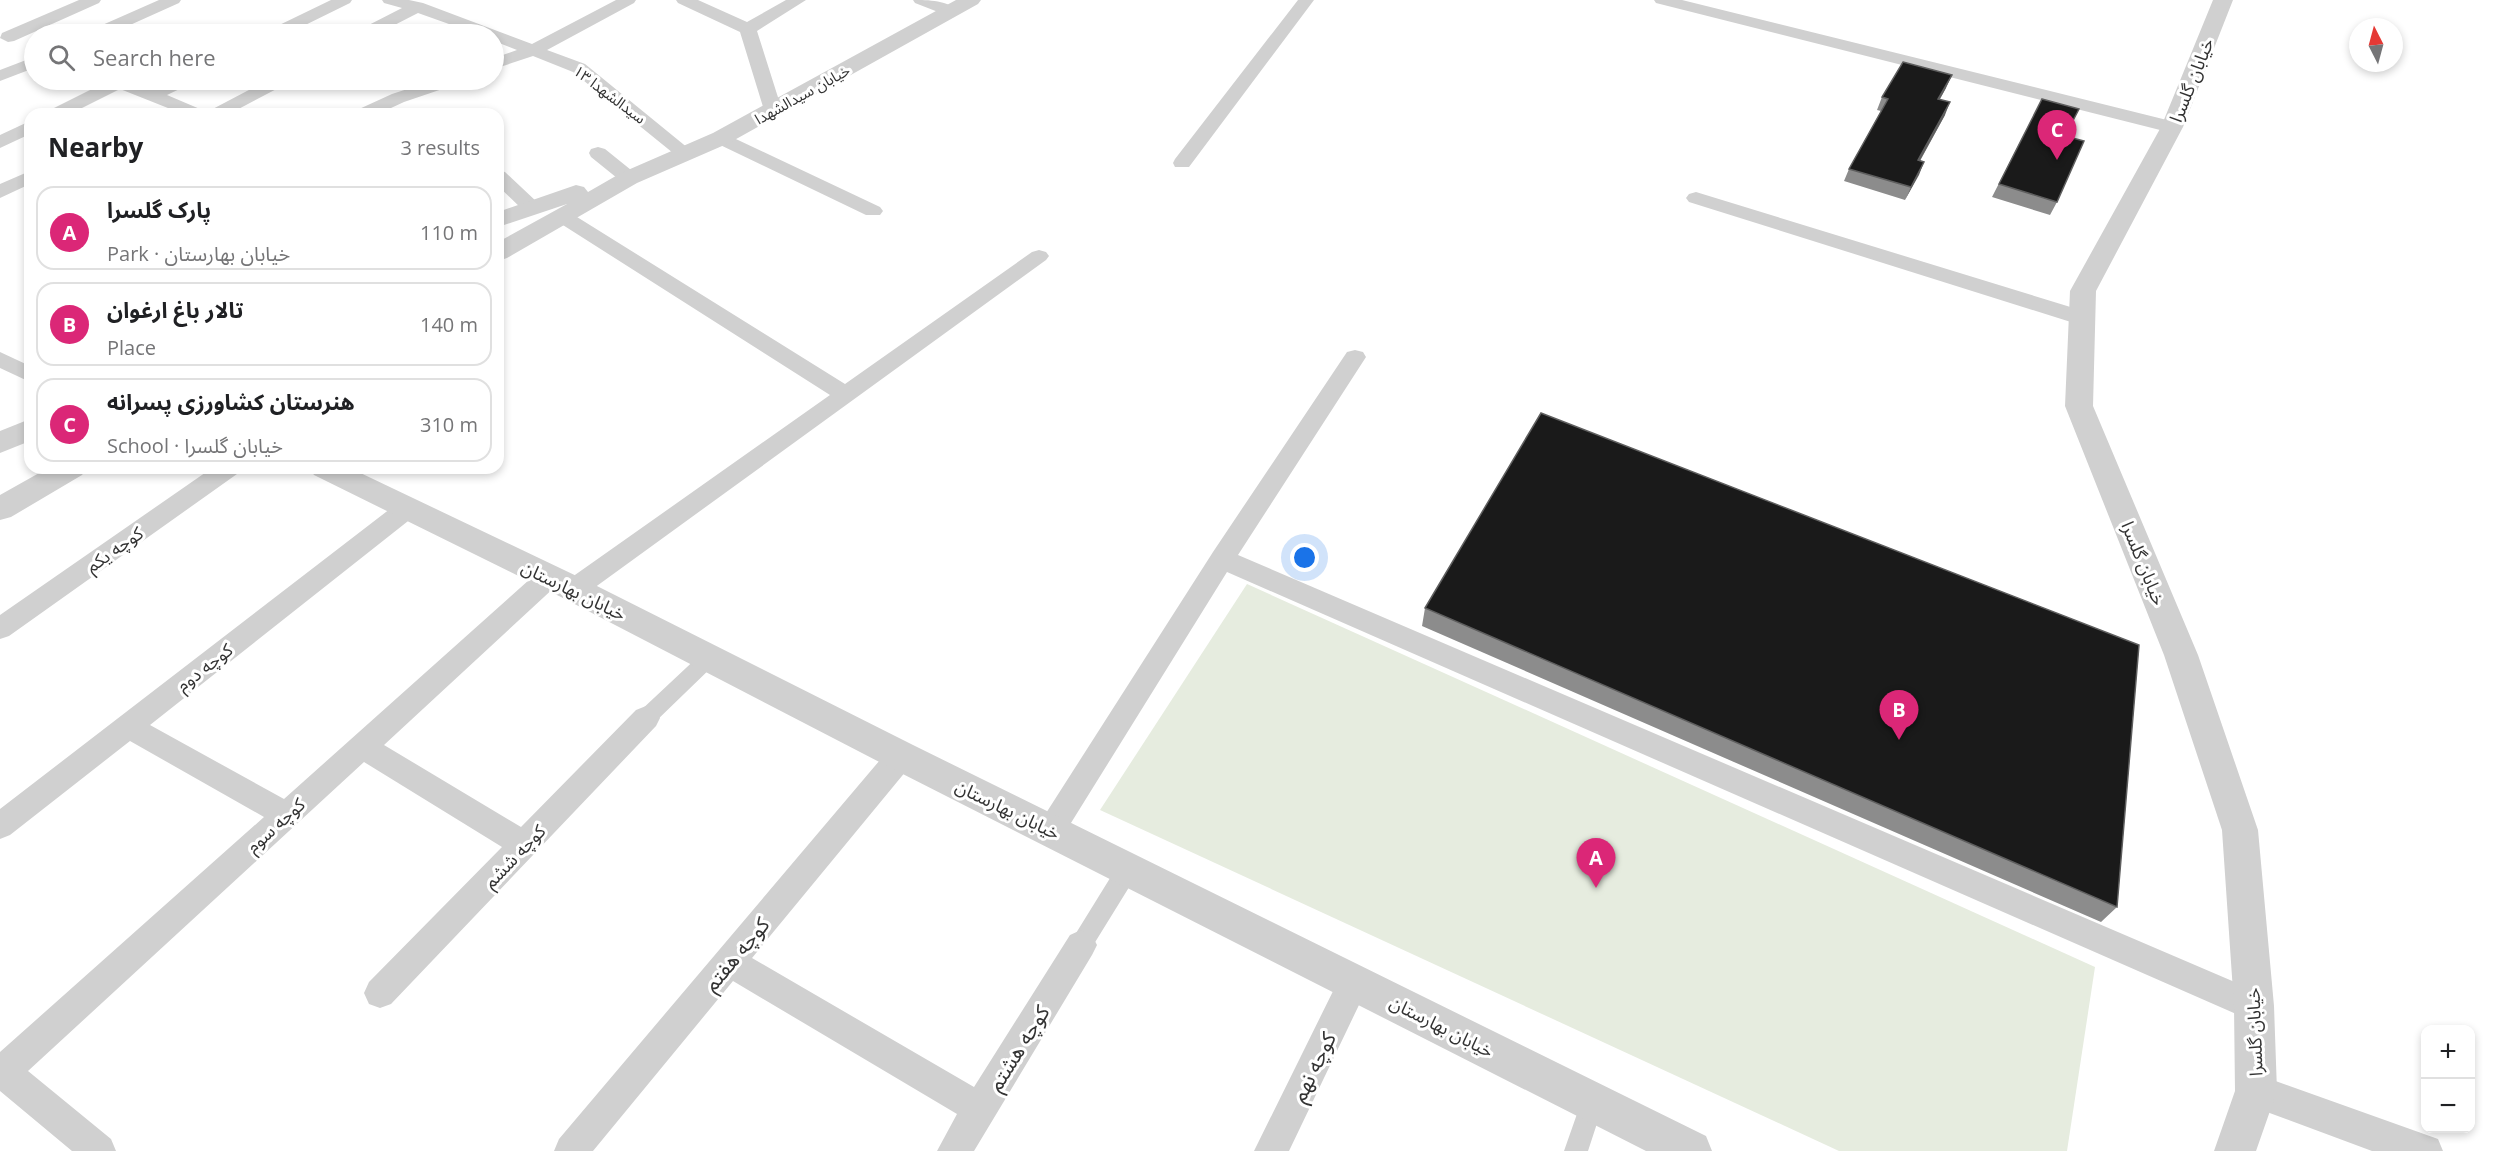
<!DOCTYPE html>
<html lang="en">
<head>
<meta charset="utf-8">
<style>
	:root { --surface:#fff; --page:#f2f2f2; --text:#202124; --muted:#757577; --line:#e0e0e0; --accent:#db2777 }
	body { margin:0; font-family:"Open Sans","Noto Sans Arabic",sans-serif; background:var(--page); color:var(--text) }
	.controls { position:absolute; right:18px; bottom:18px; display:grid; overflow:hidden; border-radius:12px; box-shadow:0 3px 9px #0003 }
	.controls button { width:54px; height:54px; display:grid; place-items:center; padding:0; border:0; border-bottom:2px solid var(--line); background:var(--surface); color:var(--text); font:30px sans-serif }
	.compass { position:absolute; left:2349px; top:18px; width:54px; height:54px; border-radius:50%; background:var(--surface); box-shadow:0 3px 9px #0003; rotate:354deg }
	.you { position:absolute; left:1305px; top:558px; width:21px; height:21px; margin:-15px; border:4px solid #fff; border-radius:50%; background:#1a73e8; box-shadow:0 0 0 9px #1a73e833 }
	.badge { display:grid; place-items:center; width:39px; height:39px; border-radius:50%; background:var(--accent); color:#fff; font-size:20px; font-weight:700 }
	.pin { position:absolute; translate:-50% -50px; filter:drop-shadow(0 2px 3px #0008) }
	.pin::after { content:''; position:absolute; top:32px; width:21px; height:18px; background:inherit; clip-path:polygon(0 0,100% 0,50% 100%) }
	.list { margin:0; padding:0; list-style:none }
	h2 { display:flex; justify-content:space-between; align-items:center; height:78px; margin:0; padding:0 24px; font-size:26px }
	h2 small { font-size:20px; font-weight:400; color:var(--muted) }
	.list li { display:grid; grid-template-columns:39px 1fr auto; gap:18px; align-items:center; box-sizing:border-box; height:84px; margin:0 12px 12px; padding:0 12px; border:2px solid var(--line); border-radius:18px }
	.list b { display:block; font-size:22px; white-space:nowrap }
	.list p { margin:0; font-size:20px; white-space:nowrap; color:var(--muted) }
	.list em { font-size:20px; font-style:normal; color:var(--muted) }
	.icon { flex:none; width:33px; height:33px; fill:none; stroke:currentColor; stroke-width:2; stroke-linecap:round; stroke-linejoin:round }
	.map { position:relative; flex:none; width:2493px; height:1151px; overflow:hidden }
	.search { position:absolute; background:var(--surface); box-shadow:0 3px 9px #0003; left:24px; top:24px; width:480px; height:66px; display:flex; align-items:center; gap:15px; box-sizing:border-box; padding:0 21px; border-radius:33px; color:var(--muted); font-size:22px }
	.panel { position:absolute; background:var(--surface); box-shadow:0 3px 9px #0003; left:24px; top:108px; width:480px; height:366px; border-radius:18px }
	.map>svg:first-child { display:block }
	.green { fill:#e6ecdf }
	.lines { fill:none; stroke-linecap:round; stroke-linejoin:round }
	.pedestrian { fill:#d0d0d0; fill-rule:evenodd }
	.minor { fill:#d0d0d0; fill-rule:evenodd }
	.tertiary { fill:#d0d0d0; fill-rule:evenodd }
	.wall { fill:#8c8c8c }
	.shaded-wall { fill:#5f5f5f }
	.building { fill:#1a1a1a; stroke:#5f5f5f; stroke-width:1.5 }
	.labels { text-anchor:middle; dominant-baseline:central; stroke-width:6; stroke-linejoin:round; paint-order:stroke }
	.far-street-label { font-size:15px; fill:#333; stroke:#fff }
	.street-label { font-size:18px; fill:#333; stroke:#fff }
	.near-street-label { font-size:21px; fill:#333; stroke:#fff }
</style>
</head>
<body>
<div class="map">
<svg width="2493" height="1151" viewBox="0 0 2493 1151">
	<rect width="100%" height="100%" fill="#fff"/>
	<path class="green" d="M1247,584L2095,967L2067,1151H1839L1100,810Z"/>
	<g class="lines">
		<path class="pedestrian" d="M709,650L716,653L718,658L716,663L653,724L646,726L639,724L636,718L639,712L702,653Z
			M1128,859L1136,862L1139,869L1136,876L1089,952L1081,955L1073,952L1070,945L1073,938L1120,862Z
			M1592,1090L1600,1094L1604,1102L1588,1151H1564L1584,1094Z"/>
		<path class="minor" d="M79,0H101L99,3L14,41L8,42L0,38L2,33Z
			M159,0H181L179,3L110,34H89L91,30Z
			M331,0H352L350,3L287,34H267L269,30Z
			M382,0H409L423,3L532,44L616,0H636L634,3L547,50L585,64L694,153L692,157H678L573,72L533,56L494,69V58L517,50L494,41V34H477L418,13L377,34H357L359,30L402,8L384,3Z
			M676,0H698L747,22L786,0H806L757,31L782,110L779,114H767L764,110L740,32L678,3Z
			M913,0C928,0 949,0 959,12L951,17L915,3Z
			M1298,0H1314L1189,167H1175L1173,163L1175,159Z
			M1654,0H1682L2179,123L2181,127L2179,131L2172,133L1656,3Z
			M34,57V68L0,81V70Z
			M104,80H128L151,89L171,80H192L190,84L167,95L207,112L268,80H289L286,84L229,114H183L120,89L70,114H47L50,110L106,82Z
			M435,80H460L457,84L404,102L378,114H354L357,110L392,94Z
			M30,121V134L0,148V135Z
			M721,132L880,207L883,211L880,215H866L714,142L712,138L714,134Z
			M598,147L605,149L636,174L639,178L636,182H622L591,157L589,153L591,149Z
			M498,170L505,172L538,203L541,207L538,211H524L498,186Z
			M30,171V184L0,198V184Z
			M1696,192L2090,313L2093,318L2090,323L2082,325L2074,323L1689,202L1686,198L1689,194Z
			M562,210L569,212L845,384L1032,252L1039,250L1046,252L1049,256L1046,260L583,596L574,599L565,596L561,589L565,582L830,395L555,220L552,216L555,212Z
			M1355,350L1363,352L1366,357L1238,555L2265,995L2270,1006L2265,1017L2254,1022L2243,1017L1227,572L1061,839L1051,843L1041,839L1036,830L1041,821L1213,552L1347,352Z
			M0,352L30,366V382L0,368Z
			M212,468H241L237,474L9,636L0,639V615Z
			M408,499L417,502L420,508L417,514L150,725L284,799L539,571L548,568L557,571L561,578L557,585L384,745L521,827L636,710L646,706L656,710L660,718L656,726L391,1004L380,1008L369,1004L364,993L369,982L502,847L364,762L28,1071L111,1139L116,1151H72L0,1091V1052L264,817L130,741L10,835L0,839V809L399,502Z
			M901,744L911,747L915,756L911,765L752,958L974,1087L1070,935L1081,930L1092,935L1097,945L1092,955L974,1151H937L957,1114L733,981L593,1151H554L559,1139L891,747Z
			M1354,967L1365,971L1370,982L1289,1151H1254L1343,971Z
			M2256,1074L2438,1139L2443,1151H2372L2256,1108L2244,1103L2239,1091L2244,1079Z"/>
		<path class="tertiary" d="M956,0H981L978,4L729,143L637,183L507,258L498,261V242L567,204L498,227V212L576,185L584,187L588,192L621,173L713,133Z
			M2213,0H2233L2183,127L2096,291L2093,406L2198,655L2258,830L2274,1006L2277,1091L2256,1151H2214L2235,1091L2234,1006L2222,830L2164,655L2065,406L2070,291L2161,127Z
			M30,419V441L0,453V431Z
			M48,468H87L82,475L11,517L0,520V495Z
			M309,468H350L585,580L913,745L1706,1136L1712,1151H1646L889,767L563,598L314,475Z"/>
	</g>
	<path class="wall" d="M1946,88L1940,99L1945,115L1920,161L1924,162L1905,200L1844,181L1849,169L1881,111L1877,110L1882,97Z
		M2042,99L2065,136L2057,202L2050,215L1992,197Z
		M1425,608L2117,907L2101,922L1422,626Z"/>
	<path class="shaded-wall" d="M1952,75L1946,88L1933,111L1938,99Z
		M1950,102L1945,115L1913,173L1918,160Z
		M1924,162L1919,175L1905,200L1911,187Z"/>
	<path class="building" d="M1903,62L1952,75L1938,99L1950,102L1918,160L1924,162L1911,187L1849,169L1888,99L1882,97Z
		M2042,99L2079,109L2065,136L2084,141L2057,202L1999,184Z
		M1541,413L2139,645L2117,907L1425,608Z"/>
	<g class="labels">
		<g class="far-street-label">
			<text transform="translate(610 94) rotate(37)">سیدالشهدا ۱۳</text>
			<text transform="translate(802 94) rotate(-29)">خیابان سیدالشهدا</text>
		</g>
		<g class="street-label">
			<text transform="translate(2191 80) rotate(-68)">خیابان گلسرا</text>
			<text transform="translate(114 549) rotate(-35)">کوچه یکم</text>
			<text transform="translate(2144 563) rotate(68)">خیابان گلسرا</text>
			<text transform="translate(574 590) rotate(26)">خیابان بهارستان</text>
			<text transform="translate(204 667) rotate(-38)">کوچه دوم</text>
			<text transform="translate(1008 809) rotate(26)">خیابان بهارستان</text>
			<text transform="translate(275 825) rotate(-42)">کوچه سوم</text>
			<text transform="translate(514 856) rotate(-46)">کوچه ششم</text>
			<text transform="translate(1442 1026) rotate(27)">خیابان بهارستان</text>
			<text transform="translate(2254 1032) rotate(-92)">خیابان گلسرا</text>
		</g>
		<g class="near-street-label">
			<text transform="translate(736 954) rotate(-50)">کوچه هفتم</text>
			<text transform="translate(1018 1048) rotate(-58)">کوچه هشتم</text>
			<text transform="translate(1313 1067) rotate(-64)">کوچه نهم</text>
		</g>
	</g>
</svg>
<div class="controls">
<button>+</button>
<button>−</button>
</div>
<svg class="compass" viewBox="-18 -18 36 36"><path d="M0-13l5 13h-10z" fill="#e53935"/><path d="M0 13l5-13h-10z" fill="#757577"/></svg>
<div class="you"></div>
<div class="pin badge" style="left:1596px;top:888px">A</div>
<div class="pin badge" style="left:1899px;top:740px">B</div>
<div class="pin badge" style="left:2057px;top:160px">C</div>
<div class="search"><svg class="icon" aria-label="search" viewBox="0 0 24 24"><circle cx="10" cy="10" r="6"/><path d="M15 15l6 6"/></svg>Search here</div>
<section class="panel">
<h2>Nearby<small>3 results</small></h2>
<ul class="list">
<li><span class="badge">A</span><div><b>پارک گلسرا</b><p>Park · خیابان بهارستان</p></div><em>110 m</em></li>
<li><span class="badge">B</span><div><b>تالار باغ ارغوان</b><p>Place</p></div><em>140 m</em></li>
<li><span class="badge">C</span><div><b>هنرستان کشاورزی پسرانه</b><p>School · خیابان گلسرا</p></div><em>310 m</em></li>
</ul>
</section>
</div>
</body>
</html>
